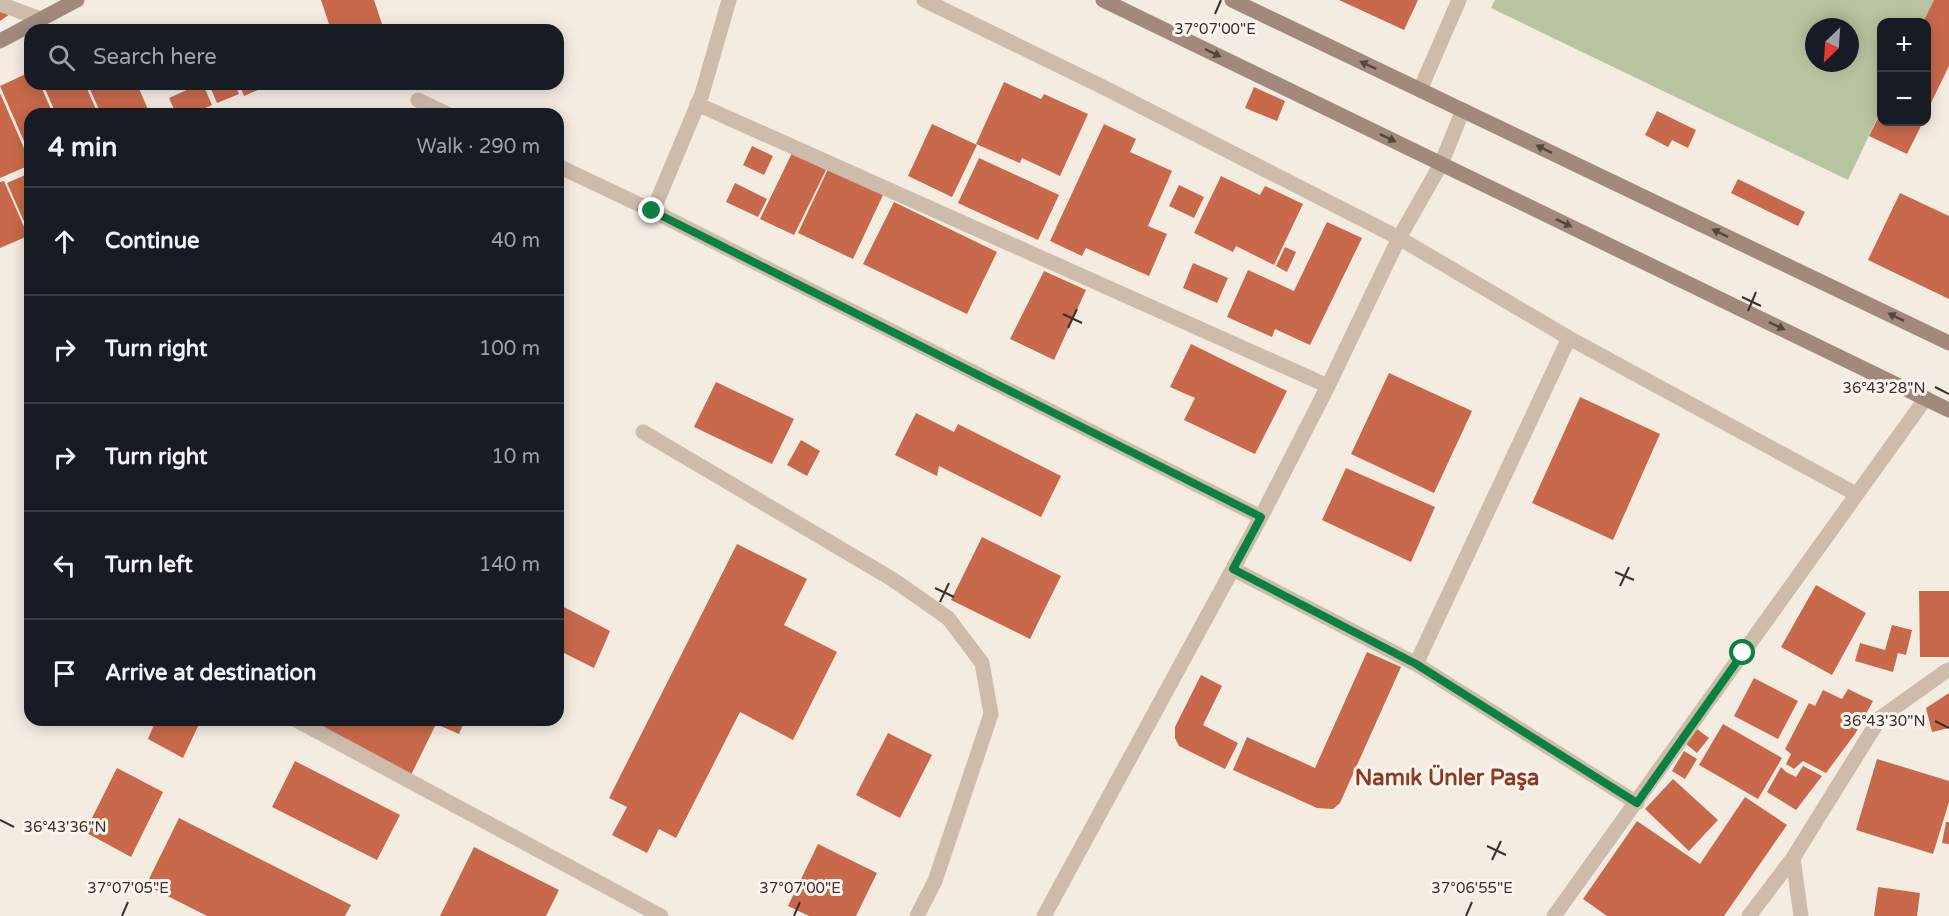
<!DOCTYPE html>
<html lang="en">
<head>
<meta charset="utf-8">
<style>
	:root { --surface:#171b24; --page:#242831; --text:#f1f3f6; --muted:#9ea1a6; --line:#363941 }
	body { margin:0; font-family:"Varela Round",sans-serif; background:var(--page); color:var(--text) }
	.controls { position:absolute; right:18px; top:18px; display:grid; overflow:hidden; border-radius:12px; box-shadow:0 3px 15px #0003 }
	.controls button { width:54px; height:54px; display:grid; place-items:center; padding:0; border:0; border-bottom:2px solid var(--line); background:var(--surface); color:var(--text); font:30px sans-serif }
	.compass { position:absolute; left:1805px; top:18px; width:54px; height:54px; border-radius:50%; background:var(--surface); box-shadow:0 3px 15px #0003; rotate:205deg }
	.stop { position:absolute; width:18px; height:18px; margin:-14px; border:4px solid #0b8043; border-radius:50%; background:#fff }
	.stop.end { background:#0b8043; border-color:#fff; box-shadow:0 2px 6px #0008 }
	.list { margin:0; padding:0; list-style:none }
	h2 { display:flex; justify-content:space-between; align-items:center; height:78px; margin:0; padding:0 24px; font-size:26px }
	h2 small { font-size:20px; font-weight:400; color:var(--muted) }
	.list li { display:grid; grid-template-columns:39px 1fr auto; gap:18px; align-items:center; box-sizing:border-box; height:108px; padding:0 24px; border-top:2px solid var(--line) }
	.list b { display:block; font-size:22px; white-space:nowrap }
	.list em { font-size:20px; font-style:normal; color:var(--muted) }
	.icon { flex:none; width:33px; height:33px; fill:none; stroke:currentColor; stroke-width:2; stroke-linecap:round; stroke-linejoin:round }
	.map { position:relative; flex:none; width:1949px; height:916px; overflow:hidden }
	.search { position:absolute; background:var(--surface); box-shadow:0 3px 15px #0003; left:24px; top:24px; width:540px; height:66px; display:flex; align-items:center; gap:15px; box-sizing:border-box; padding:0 21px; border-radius:18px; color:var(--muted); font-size:22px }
	.panel { position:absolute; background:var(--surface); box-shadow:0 3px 15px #0003; left:24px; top:108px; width:540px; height:618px; border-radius:18px }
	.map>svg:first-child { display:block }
	.garden { fill:#b8c4a0; fill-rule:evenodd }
	.building { fill:#c8694b }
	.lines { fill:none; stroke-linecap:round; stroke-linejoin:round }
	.lane { stroke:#cdbbac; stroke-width:15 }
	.street { stroke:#cdbbac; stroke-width:15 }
	.secondary { stroke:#a18a7d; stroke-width:15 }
	.oneway { fill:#544640 }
	.route { stroke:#0b8043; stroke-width:8 }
	.ticks { fill:none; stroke:#3b302b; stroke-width:2 }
	.labels { text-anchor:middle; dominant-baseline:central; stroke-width:6; stroke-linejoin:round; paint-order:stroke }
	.district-label { font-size:22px; font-weight:bold; fill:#8c3b22; stroke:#fbf5ee }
	.ticks-label { font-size:15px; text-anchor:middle; fill:#3b302b; stroke:#fbf5ee; stroke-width:6; stroke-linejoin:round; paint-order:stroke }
</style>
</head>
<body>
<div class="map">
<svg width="1949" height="916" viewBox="0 0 1949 916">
	<rect width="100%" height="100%" fill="#f4ebe1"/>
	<path class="garden" d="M1495,0H1934L1923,22H1882L1881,110L1848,180L1491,8ZM1814,27H1850V63H1814Z"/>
	<path class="building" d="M321,0H374L384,30H331Z
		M1339,0H1418L1404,30Z
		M1934,0H1949V66L1926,113V22H1923Z
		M0,11L10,14L0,21Z
		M30,72V84H40L53,114H30V155L0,86Z
		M1004,82L1041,99L1044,94L1088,114L1060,176L1022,158L1020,163L976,144Z
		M43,84H85L98,114H56Z
		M96,84H137L150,114H101L89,87Z
		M200,84H203L212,105L191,114H176L169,98Z
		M209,84H235L239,94L217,103Z
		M239,84H258L260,89L244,96Z
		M374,84H445L446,87L376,90Z
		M1254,87L1285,101L1277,121L1245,108Z
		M0,93L30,162V165L0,178Z
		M1882,110V122H1923L1907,154L1869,136Z
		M1657,111L1696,130L1688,148L1672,140L1668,147L1645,135Z
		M932,124L977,145L952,197L908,176Z
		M1104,124L1136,139L1130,152L1172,171L1148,226L1167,234L1149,276L1086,248L1082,256L1050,241Z
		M752,146L773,156L764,175L743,165Z
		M792,153L826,170L794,235L760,219Z
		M979,158L1059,195L1038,240L958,203Z
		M828,169L883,195L853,259L798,233Z
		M30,173V224L26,226L7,183Z
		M1221,176L1260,195L1265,186L1303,204L1274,265L1236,246L1233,252L1194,233Z
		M1738,179L1805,212L1798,226L1731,193Z
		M4,181L28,236L0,248V182Z
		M735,183L767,199L758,217L726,202Z
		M1179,185L1204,197L1194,218L1169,206Z
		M1900,193L1949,216V299L1868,260Z
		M894,202L997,252L967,314L863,264Z
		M1327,222L1362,238L1310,345L1275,329L1272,337L1227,317L1248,270L1294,291Z
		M1285,247L1296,252L1287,272L1276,266Z
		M1193,263L1228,278L1217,303L1183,288Z
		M1044,271L1086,290L1054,360L1010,339Z
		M1191,344L1287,391L1255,454L1184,420L1195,398L1170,387Z
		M1389,373L1472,411L1434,493L1351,454Z
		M716,382L794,419L772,464L694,427Z
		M1580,397L1660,434L1613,540L1532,503Z
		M916,413L954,432L958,424L1061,476L1041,517L939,466L937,476L895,455Z
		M801,440L820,451L807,476L787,465Z
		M1346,468L1435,507L1411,562L1322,520Z
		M982,537L1061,576L1030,639L951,600Z
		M737,544L807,579L784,625L837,652L793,740L740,712L676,838L659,829L647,853L612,835L627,807L609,798Z
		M1816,585L1866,613L1832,675L1781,647Z
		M1919,591H1949V657H1920Z
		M558,604L610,631L594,668L558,650Z
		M1892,625L1912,630L1906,655L1898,653L1893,672L1855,661L1860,643L1885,650Z
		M1367,652L1401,667L1340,803L1333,809L1317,808L1233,770L1247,737L1315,768Z
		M1201,675L1222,686L1203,725L1238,743L1225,769L1179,746L1175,738V727Z
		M1754,678L1798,701L1778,739L1734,716Z
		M1848,689L1873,701L1855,734L1826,773L1803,761L1794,769L1786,764L1791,754L1785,749L1809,703L1815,706L1823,690L1842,699Z
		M1949,693V728L1932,732L1926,708Z
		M156,720H201L183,758L148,739Z
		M306,720H465L459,734L436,724L411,775Z
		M1723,724L1782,758L1758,799L1699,765Z
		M1697,729L1709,738L1697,753L1685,743Z
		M888,733L932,755L900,818L856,795Z
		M1684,751L1697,759L1685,779L1672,771Z
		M1877,759L1949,781V802L1933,854L1856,830Z
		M295,761L400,815L377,860L272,807Z
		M1803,766L1822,776L1796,810L1767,792L1781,767L1786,772L1796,777Z
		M117,768L163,792L131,857L85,832Z
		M1673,779L1718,820L1689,851L1645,809Z
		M1745,797L1787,825L1724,916H1607L1583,899L1637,821L1700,864Z
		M179,818L351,905L345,916H207L146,885Z
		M1946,822H1949V844L1942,843Z
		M818,844L877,873L856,916H809L788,906Z
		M474,847L559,890L546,916H440Z
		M1878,887L1920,893L1917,916H1874Z"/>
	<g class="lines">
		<path class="lane" d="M1420,90L1459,0"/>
		<path class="street" d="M924,0L1103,87L1399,238L1569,338L1856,494
			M0,4L41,19
			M418,100L447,114
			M697,104L1328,386
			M558,166L653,211L1261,517
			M653,211L702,94L729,0
			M643,432L892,579L948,618L982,663L991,714L935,881L917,916
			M1233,569L1416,664L1637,803
			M1416,664L1569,338
			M296,720L661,916
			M1793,858L1801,916
			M1044,916L1261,517L1328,386L1399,238L1441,164L1463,110
			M1554,916L1926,398
			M1749,916L1793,858L1880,718L1946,671L1949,670"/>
		<path class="secondary" d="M1103,0L1949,410
			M1232,0L1949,343
			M0,41L77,0"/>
	</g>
	<defs><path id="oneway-solid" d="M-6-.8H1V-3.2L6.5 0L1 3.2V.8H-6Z" transform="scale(1.5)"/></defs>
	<g class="oneway">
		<use href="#oneway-solid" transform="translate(1213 53) rotate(26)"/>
		<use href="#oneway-solid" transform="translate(1368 65) rotate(-155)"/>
		<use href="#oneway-solid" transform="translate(1388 138) rotate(26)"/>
		<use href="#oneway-solid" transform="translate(1544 149) rotate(-154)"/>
		<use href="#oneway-solid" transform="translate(1564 223) rotate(26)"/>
		<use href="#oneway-solid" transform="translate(1720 233) rotate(-154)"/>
		<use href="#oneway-solid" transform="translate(1896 317) rotate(-154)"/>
		<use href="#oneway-solid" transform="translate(1777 326) rotate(26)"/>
	</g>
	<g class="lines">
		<path class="route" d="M652,211L1261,517L1233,569L1416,664L1637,803L1743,653"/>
	</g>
	<path class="ticks" d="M1215,14L1221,0M1742,297L1761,306M1748,311L1756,292M1063,314L1082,323M1068,328L1077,309M1935,387L1949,394M1615,572L1634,580M1620,586L1629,567M935,588L954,597M940,602L949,583M1935,721L1949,728M0,820L14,827M1487,846L1506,855M1492,860L1501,841M122,916L128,902M794,916L800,902M1466,916L1472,902"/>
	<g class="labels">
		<g class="district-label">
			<text x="1447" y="778">Namık Ünler Paşa</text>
		</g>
	</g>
	<g class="ticks-label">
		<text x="1215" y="34">37°07'00"E</text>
		<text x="1884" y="393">36°43'28"N</text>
		<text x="1884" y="726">36°43'30"N</text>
		<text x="65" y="832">36°43'36"N</text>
		<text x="128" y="893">37°07'05"E</text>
		<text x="800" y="893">37°07'00"E</text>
		<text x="1472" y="893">37°06'55"E</text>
	</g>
</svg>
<div class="controls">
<button>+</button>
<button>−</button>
</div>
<svg class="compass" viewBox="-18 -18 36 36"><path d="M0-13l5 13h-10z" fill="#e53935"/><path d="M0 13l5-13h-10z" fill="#9ea1a6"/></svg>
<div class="stop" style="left:1743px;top:653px"></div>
<div class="stop end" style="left:652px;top:211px"></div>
<div class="search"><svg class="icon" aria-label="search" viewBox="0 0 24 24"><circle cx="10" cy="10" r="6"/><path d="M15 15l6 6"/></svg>Search here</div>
<section class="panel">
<h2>4 min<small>Walk · 290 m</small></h2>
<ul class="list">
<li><svg class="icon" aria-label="ahead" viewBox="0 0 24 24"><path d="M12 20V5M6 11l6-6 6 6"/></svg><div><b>Continue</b></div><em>40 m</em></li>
<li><svg class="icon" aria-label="right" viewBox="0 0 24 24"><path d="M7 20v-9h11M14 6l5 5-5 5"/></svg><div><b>Turn right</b></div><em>100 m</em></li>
<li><svg class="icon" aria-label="right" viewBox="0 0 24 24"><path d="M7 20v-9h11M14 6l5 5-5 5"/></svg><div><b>Turn right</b></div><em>10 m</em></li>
<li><svg class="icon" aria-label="left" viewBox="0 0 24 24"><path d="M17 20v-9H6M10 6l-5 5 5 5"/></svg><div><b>Turn left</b></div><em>140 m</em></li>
<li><svg class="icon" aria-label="arrive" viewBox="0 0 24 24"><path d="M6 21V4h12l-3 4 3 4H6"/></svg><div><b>Arrive at destination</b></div></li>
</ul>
</section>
</div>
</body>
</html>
